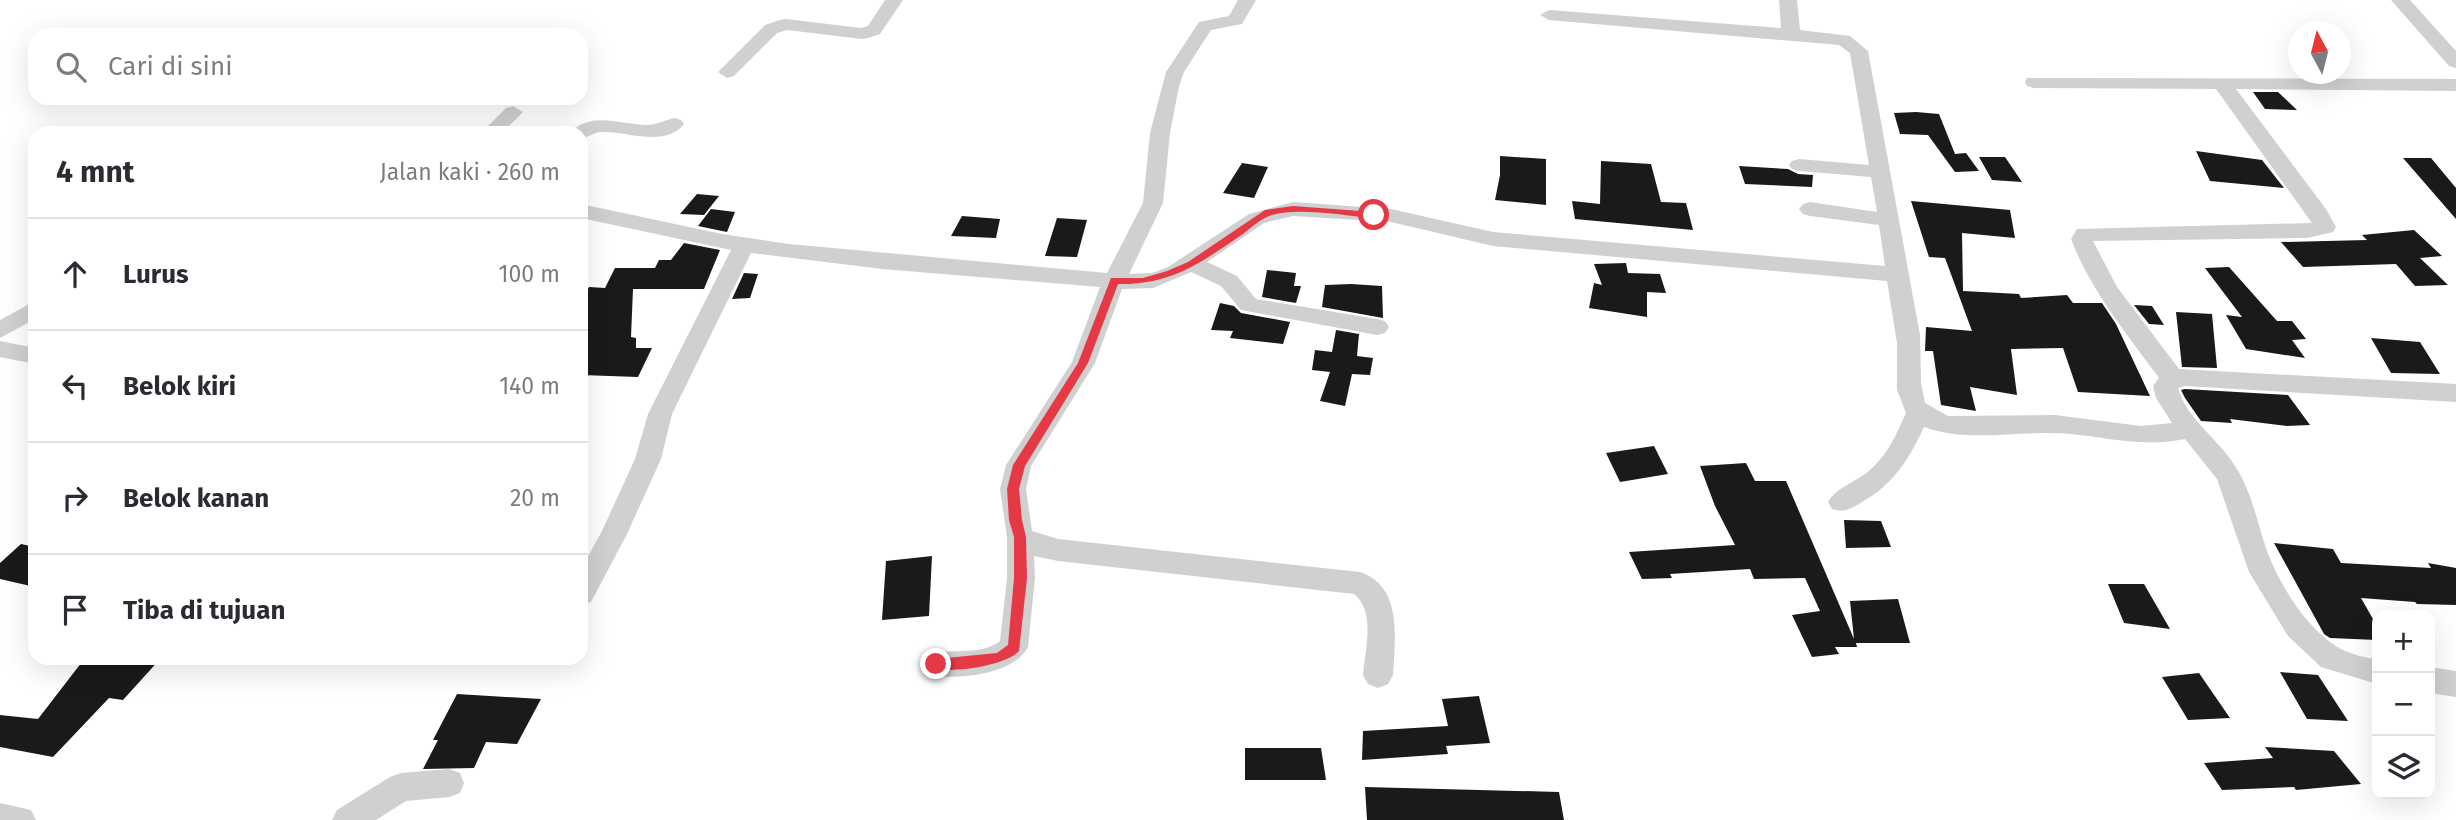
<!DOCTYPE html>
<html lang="id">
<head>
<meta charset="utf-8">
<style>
	:root { --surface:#fff; --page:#f7f7f7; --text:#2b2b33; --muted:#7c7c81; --line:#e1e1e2 }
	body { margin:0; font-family:"Fira Sans",sans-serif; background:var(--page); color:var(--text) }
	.controls { position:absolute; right:21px; bottom:21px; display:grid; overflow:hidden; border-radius:14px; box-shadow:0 7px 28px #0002 }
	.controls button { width:63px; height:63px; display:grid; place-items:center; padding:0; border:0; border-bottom:2px solid var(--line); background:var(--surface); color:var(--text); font:35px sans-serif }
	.compass { position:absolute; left:2288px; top:21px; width:63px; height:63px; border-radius:50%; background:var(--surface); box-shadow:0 7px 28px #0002; rotate:353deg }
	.stop { position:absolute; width:21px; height:21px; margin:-16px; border:5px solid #e63946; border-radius:50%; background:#fff }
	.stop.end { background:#e63946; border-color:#fff; box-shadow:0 2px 7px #0008 }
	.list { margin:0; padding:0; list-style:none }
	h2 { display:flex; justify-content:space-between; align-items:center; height:91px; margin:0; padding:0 28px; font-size:30px }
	h2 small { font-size:23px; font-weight:400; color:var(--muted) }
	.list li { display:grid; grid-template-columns:46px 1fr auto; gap:21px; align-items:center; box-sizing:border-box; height:112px; padding:0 28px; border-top:2px solid var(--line) }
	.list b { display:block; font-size:26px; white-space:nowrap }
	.list em { font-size:23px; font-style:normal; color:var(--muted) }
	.icon { flex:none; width:38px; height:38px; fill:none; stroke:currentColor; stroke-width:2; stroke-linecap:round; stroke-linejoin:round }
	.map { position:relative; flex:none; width:2456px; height:820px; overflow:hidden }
	.search { position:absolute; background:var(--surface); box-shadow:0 7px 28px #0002; left:28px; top:28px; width:560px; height:77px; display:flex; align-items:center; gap:18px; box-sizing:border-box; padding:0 24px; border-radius:21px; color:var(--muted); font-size:26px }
	.panel { position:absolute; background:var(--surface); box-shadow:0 7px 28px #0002; left:28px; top:126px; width:560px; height:539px; border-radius:21px }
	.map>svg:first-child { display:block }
	.building { fill:#1a1a1a }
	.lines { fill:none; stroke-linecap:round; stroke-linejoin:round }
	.minor { fill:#d0d0d0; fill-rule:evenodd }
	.route { fill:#e63946 }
</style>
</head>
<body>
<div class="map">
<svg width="2456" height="820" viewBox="0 0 2456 820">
	<rect width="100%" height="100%" fill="#fff"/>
	<path class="building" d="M2253,92H2278L2297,110L2265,109Z
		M1916,112L1939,114L1955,154L1966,153L1979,171L1955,172L1928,135L1900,134L1894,113Z
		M2196,151L2262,160L2284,188L2210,181Z
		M1500,156L1546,159V205L1495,200L1500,175Z
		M1979,157H2005L2022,182L1992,180Z
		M2403,158H2431L2456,188V219Z
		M1601,161L1651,164L1661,202L1686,203L1693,230L1575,219L1572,201L1600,204Z
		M1242,163L1268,167L1254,198L1223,193Z
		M1739,166L1788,169L1798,174L1813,175L1812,187L1745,184Z
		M697,194L719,196L704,215L680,214Z
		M1911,201L2010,210L2015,238L1962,233L1963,291L2019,294L2021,298L2067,295L2073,303H2102L2116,324L2150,396L2078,392L2063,348L2011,349L2017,395L1970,387L1976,411L1941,405L1933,351H1925L1926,327L1972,331L1945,258L1929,257Z
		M711,209L735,212L727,232L698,226Z
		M962,216L1000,219L996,238L951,236Z
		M1057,218L1087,220L1077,257L1045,256Z
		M2414,230L2442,256L2420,258L2448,285L2415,286L2396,264L2303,267L2281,242L2367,240L2362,235Z
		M684,243L720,250L704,289H633L631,337L636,338V348H652L638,377L581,375V302L589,287L605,288L615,268H655L659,260H671Z
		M1626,263L1628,273L1660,274L1666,293L1647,292V317L1589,308L1594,283L1602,285L1594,264Z
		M2229,267L2277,321H2292L2306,339L2292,340L2305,358L2246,349L2226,315L2242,317L2205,268Z
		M1267,270L1296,273L1294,286H1301L1296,303L1262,297Z
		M744,273L758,274L750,298L732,299Z
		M1351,284L1382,286L1383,318L1322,307L1325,285Z
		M1220,303L1234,306L1241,313L1290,322L1283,344L1230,338L1233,331L1211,330Z
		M2134,305L2152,306L2164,325L2149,324Z
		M2176,312L2212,314L2217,368L2182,367Z
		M1336,330L1359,334L1357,356L1373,358L1370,375L1352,374L1345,406L1320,401L1330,372L1312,370L1315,350L1332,352Z
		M2371,338L2420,342L2440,374L2391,373Z
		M2185,389L2288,395L2310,425L2287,426L2230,419L2232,423L2201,421L2185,398L2181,390Z
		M1654,446L1668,474L1620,482L1606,453Z
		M1746,463L1755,481H1786L1854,639L1850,601L1898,599L1910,643H1856L1857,647H1835L1839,654L1812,657L1792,615L1820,611L1805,578L1754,579L1750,569L1670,574L1672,578L1642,579L1629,552L1735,545L1715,506L1700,466Z
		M1844,520L1881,521L1891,547L1846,548Z
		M2274,543L2333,549L2341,563L2431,568L2428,563L2456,568V605L2417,604L2415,602L2361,598L2377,626V640L2330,638L2324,634Z
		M21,544L35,547V587L0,579V563Z
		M932,556L929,616L882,620L886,561Z
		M2108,584H2144L2170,629L2124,623Z
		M85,658H161L123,700L109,698L53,757L0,747V715L38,719Z
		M2280,672L2318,675L2348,721L2307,719Z
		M2199,673L2230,718L2188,720L2162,677Z
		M457,694L541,699L517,744L486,742L474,768L423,769L438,740H433Z
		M1479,696L1490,743L1446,746L1448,754L1362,760L1363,731L1448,726L1442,699Z
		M2265,747L2334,751L2361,784L2296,790L2294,787L2222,790L2204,763L2273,758Z
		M1245,748H1321L1326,780H1245Z
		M1365,787L1559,792L1564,820H1367Z"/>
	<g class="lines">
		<path class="minor" d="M885,0H903L880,34L868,38L862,39L787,30L777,33L734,76L727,78L718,72L765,25L780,20L786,19L861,28L868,26Z
			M1238,0H1256L1242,24L1211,30L1184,72L1179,86L1170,133L1163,203L1129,274L1152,273L1168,267L1249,214L1293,202L1391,209L1493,232L1885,266L1879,225L1810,216L1803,214L1799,209L1803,204L1810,202L1877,212L1871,177L1799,171L1792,169L1789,165L1792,161L1799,159L1869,165L1850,53L1839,45L1549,20L1540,15L1549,10L1781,28L1779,0H1797L1800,30L1850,36L1868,51L1920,335L1921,383L1925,403L1948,416L2055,415L2141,426L2172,423L2156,398L2153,386L2159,378C2127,334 2091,291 2071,239L2077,229L2312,223L2216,89L2034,88L2027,86L2025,82L2027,78L2456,79V91L2236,89L2326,209L2336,227L2333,232L2307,238L2093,241L2117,287L2179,369L2456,384V402L2185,386L2178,388C2187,420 2218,438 2235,466C2252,492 2257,522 2267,551C2280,586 2308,631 2341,649C2352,655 2365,657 2377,660V684L2321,667L2288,636L2249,572L2217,479L2185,439C2137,449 2099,434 2052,433C2010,432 1964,442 1924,427C1909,459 1894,484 1862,502C1851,509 1844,513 1832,509L1828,502C1836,487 1859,481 1871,469C1888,454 1897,433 1906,413L1897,390V343L1887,281L1493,246L1391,222L1293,216L1264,223L1207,262L1237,276L1256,299L1377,319L1385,321L1389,327L1385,333L1377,335L1241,310L1221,286L1191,272L1153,288L1122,289L1095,363L1031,466L1026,489L1032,531L1058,539L1360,572C1403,586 1395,639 1393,675L1388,684L1378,688L1368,684L1363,675C1365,650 1376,611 1354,594L1058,561L1034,556L1035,578L1028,647C1014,675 953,682 926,673L922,664L926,655C949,647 980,657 1000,641L1007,578V537L1000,489L1006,465L1072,362L1100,287L882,269L751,253L672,414L661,459L627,534L591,602L581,605V569L602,531L635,459L648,414L731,250L581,218V204L722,234L789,244L1107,273L1143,203L1150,133L1166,72L1199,22L1229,16Z
			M2391,0H2410L2456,51V68L2449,66Z
			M513,106L523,112L502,133H481L506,108Z
			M674,118L681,120L684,124C665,148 627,131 602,132C595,132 588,137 581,139V133H571C589,110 623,125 647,125C657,125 665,120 674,118Z
			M35,301V319L0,338V320Z
			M0,341L35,348V364L0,357Z
			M2430,667L2456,671V697L2430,693Z
			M449,769L460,773L464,783L460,793L449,797L406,801L376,820H332L337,810L390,777L401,773Z
			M0,803L31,810L36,820H0Z"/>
	</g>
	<path class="route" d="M1293,206L1374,212L1379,215L1374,218C1346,216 1298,207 1272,215C1261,218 1250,229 1240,236C1199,264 1170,285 1118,284L1088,363L1025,466L1019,489L1022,520L1026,537L1027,578L1019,651C1006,666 950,674 931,668V660L936,659L997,653L1008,645L1014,578V537L1009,520L1007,489L1013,465L1078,363L1111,278H1143L1167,271L1188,262L1265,210Z"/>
</svg>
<div class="controls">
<button>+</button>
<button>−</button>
<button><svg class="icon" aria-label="layers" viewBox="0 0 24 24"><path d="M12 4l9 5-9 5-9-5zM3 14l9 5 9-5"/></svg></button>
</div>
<svg class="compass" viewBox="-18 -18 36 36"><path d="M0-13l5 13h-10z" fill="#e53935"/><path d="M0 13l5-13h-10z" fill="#7c7c81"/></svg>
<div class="stop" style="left:1374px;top:215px"></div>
<div class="stop end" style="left:936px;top:664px"></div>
<div class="search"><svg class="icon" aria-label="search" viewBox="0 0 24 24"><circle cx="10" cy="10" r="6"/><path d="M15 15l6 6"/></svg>Cari di sini</div>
<section class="panel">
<h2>4 mnt<small>Jalan kaki · 260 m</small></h2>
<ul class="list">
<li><svg class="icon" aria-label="ahead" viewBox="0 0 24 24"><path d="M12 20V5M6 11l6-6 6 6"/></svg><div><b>Lurus</b></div><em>100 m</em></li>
<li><svg class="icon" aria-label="left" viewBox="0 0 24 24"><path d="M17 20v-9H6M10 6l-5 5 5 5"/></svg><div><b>Belok kiri</b></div><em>140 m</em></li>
<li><svg class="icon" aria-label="right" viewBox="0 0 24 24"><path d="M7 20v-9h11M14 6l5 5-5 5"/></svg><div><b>Belok kanan</b></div><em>20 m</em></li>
<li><svg class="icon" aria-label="arrive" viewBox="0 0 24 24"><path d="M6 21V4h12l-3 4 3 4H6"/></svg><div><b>Tiba di tujuan</b></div></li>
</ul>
</section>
</div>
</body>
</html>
